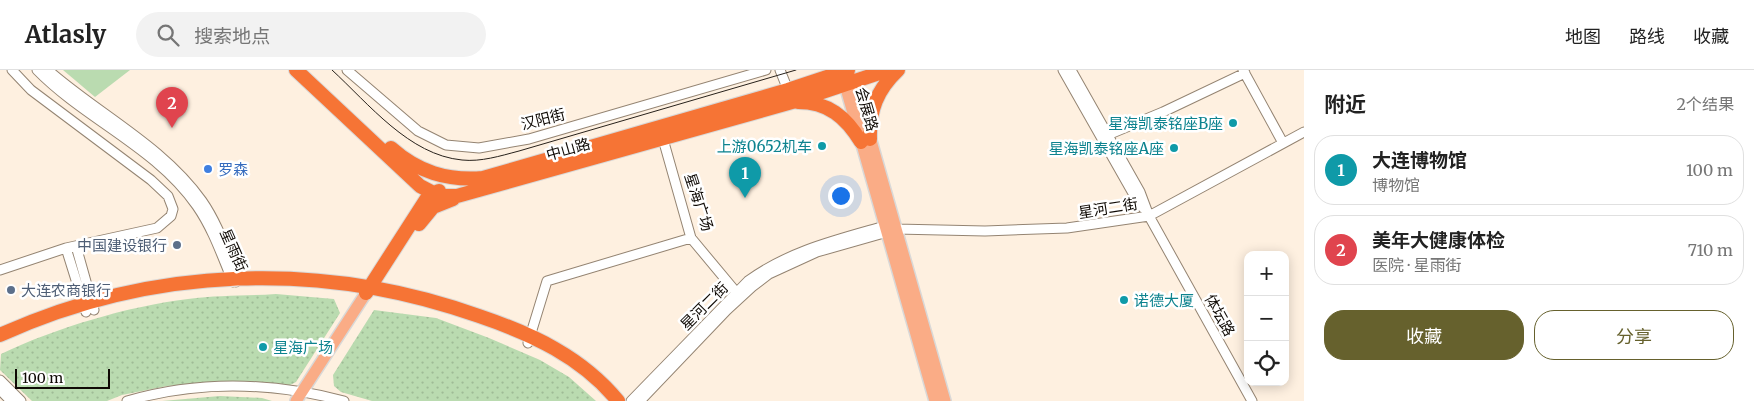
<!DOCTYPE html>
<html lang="zh">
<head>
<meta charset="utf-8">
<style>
	:root { --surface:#fff; --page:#f2f2f2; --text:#222; --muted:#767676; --line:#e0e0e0; --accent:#66612d }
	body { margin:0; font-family:Merriweather,"Noto Sans SC",serif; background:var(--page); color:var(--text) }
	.controls { position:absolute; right:15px; bottom:15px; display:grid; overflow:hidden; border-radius:10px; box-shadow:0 2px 12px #0003 }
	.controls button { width:45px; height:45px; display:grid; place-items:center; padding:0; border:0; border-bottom:1px solid var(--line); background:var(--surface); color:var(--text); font:25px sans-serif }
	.scale { position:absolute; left:15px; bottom:12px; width:95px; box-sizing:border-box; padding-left:5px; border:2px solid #0f0a05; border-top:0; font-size:14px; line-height:18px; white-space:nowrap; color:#0f0a05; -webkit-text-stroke:4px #fff; paint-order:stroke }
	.you { position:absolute; left:840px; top:125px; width:18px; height:18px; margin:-12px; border:4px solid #fff; border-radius:50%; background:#1a73e8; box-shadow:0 0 0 8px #1a73e833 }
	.badge { display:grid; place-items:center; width:32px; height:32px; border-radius:50%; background:var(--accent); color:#fff; font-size:16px; font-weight:700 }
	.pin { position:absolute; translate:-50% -41px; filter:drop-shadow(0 1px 2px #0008) }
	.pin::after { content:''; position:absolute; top:26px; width:18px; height:15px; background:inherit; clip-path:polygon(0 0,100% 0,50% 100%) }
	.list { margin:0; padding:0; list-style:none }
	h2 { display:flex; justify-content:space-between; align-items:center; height:65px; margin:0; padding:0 20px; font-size:21px }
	h2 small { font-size:16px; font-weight:400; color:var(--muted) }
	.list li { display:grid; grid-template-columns:32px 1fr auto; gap:15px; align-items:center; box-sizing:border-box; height:70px; margin:0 10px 10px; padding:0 10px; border:1px solid var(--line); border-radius:20px }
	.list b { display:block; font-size:19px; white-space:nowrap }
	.list p { margin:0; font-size:16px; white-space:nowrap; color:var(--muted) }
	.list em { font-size:16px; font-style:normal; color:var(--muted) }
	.actions { display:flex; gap:10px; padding:15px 20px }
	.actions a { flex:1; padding:11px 0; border:1px solid var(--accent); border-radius:20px; text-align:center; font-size:18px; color:var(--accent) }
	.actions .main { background:var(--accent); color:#fff }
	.icon { flex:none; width:28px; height:28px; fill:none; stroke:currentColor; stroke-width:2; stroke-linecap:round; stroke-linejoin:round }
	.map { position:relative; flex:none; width:1304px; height:331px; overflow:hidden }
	header { display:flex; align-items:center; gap:30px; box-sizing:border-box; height:70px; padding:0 25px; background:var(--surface); border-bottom:1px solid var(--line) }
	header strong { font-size:24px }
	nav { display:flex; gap:28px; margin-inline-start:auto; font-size:18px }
	.search { width:350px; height:45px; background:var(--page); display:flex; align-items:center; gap:12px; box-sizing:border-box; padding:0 18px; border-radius:28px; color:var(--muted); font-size:19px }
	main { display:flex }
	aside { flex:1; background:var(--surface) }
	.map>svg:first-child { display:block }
	.grass { fill:url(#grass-dots) }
	.park { fill:#badbb0 }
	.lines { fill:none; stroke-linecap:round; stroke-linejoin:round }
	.minor-casing { stroke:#948472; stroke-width:11 }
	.major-casing { stroke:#d9d8d7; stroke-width:14 }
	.highway-casing { stroke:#d9d8d7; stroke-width:16 }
	.minor { stroke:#fff; stroke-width:9 }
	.major { stroke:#faac86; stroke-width:11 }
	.highway { stroke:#f67435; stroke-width:14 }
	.tram { stroke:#27211b; stroke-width:1 }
	.culture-dot { fill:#0f9aa8; stroke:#fff; stroke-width:2 }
	.shop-dot { fill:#3f7fe0; stroke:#fff; stroke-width:2 }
	.service-dot { fill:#5c6f8a; stroke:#fff; stroke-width:2 }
	.labels { text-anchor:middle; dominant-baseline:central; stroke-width:5; stroke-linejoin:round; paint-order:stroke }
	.street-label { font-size:15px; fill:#0f0a05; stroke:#fff }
	.culture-label { font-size:15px; fill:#0d838f; stroke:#fff; text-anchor:end }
	.shop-label { font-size:15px; fill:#366cbe; stroke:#fff; text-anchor:start }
	.service-label { font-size:15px; fill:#4e5e75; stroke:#fff; text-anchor:end }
</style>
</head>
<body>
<header>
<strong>Atlasly</strong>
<div class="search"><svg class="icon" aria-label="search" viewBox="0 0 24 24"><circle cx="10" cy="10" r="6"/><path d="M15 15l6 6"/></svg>搜索地点</div>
<nav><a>地图</a><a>路线</a><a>收藏</a></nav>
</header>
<main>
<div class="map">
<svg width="1304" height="331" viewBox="0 0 1304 331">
	<defs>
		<pattern id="grass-dots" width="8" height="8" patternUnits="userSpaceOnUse" patternTransform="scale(1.25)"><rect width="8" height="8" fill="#badbb0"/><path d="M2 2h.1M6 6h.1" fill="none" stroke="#9fbb96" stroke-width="1.8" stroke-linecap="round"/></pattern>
	</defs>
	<rect width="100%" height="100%" fill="#fef0e0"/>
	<path class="grass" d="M276,224L334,229L340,243L296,312L290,315L218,312L167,316L122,325L107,331H32L0,300L1,284C55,258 129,236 188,229C217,225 247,226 276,224Z
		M374,240L436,248L489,268L540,290L569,307L596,331H372L341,322L334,316L333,305Z
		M220,326L262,328L272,331H162Z"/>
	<path class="park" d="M63,0H130L95,27Z"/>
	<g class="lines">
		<defs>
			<path id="minor" d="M37,0C86,50 156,77 197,136C213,159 222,186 233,212
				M48,0C98,44 163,76 202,131C218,154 227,182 238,207L236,212
				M347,0L418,61L446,75L479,78L529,69L766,0
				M780,0L788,20
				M1063,0L1134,125L1143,138
				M1071,0L1140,122L1149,146L1252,331
				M1243,0L1283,73
				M1110,64L1163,42L1245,3
				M663,69L691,168L736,222
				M76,176L94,240
				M66,178L86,242
				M0,200L66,178L157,158L171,146L173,139L168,126L151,110L31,20L12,0
				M528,273L547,211L691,168
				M0,310L21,331
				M0,320L11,331
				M127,331C199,310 272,312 344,331
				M631,331L748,211C789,181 836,170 885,156L896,159L985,161L1067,158L1149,146L1304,62
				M640,331L727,240L752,217L769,204L817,182L891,161"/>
			<path id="major" d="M849,5L854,11L945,331
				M845,8V15L935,331
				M296,331L366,223"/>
			<path id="highway" d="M296,0L420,116L439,126H457L792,32L888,0
				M798,32C828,32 846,47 861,72
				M870,69C869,40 877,20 898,0
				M391,78C418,102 447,111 483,108L788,20L848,0
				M419,154L433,137L453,129
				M366,223L429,125L439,121
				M0,265C152,196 322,190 479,246C532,264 582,287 618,331"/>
		</defs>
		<use href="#minor" class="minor-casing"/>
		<use href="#major" class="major-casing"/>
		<use href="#highway" class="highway-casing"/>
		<use href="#minor" class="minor"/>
		<use href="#major" class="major"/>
		<use href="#highway" class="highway"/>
		<path class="tram" d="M332,0C369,34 409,85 462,90C481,92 500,86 519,81L796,0"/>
	</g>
	<g class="culture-dot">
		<circle cx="1233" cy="53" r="5"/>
		<circle cx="822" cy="76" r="5"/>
		<circle cx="1174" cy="78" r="5"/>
		<circle cx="1124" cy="230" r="5"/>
		<circle cx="263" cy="277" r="5"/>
	</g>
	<circle class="shop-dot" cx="208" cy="99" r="5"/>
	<g class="service-dot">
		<circle cx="177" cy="175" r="5"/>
		<circle cx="11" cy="220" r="5"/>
	</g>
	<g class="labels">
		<g class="street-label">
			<text transform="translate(867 39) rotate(74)">会展路</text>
			<text transform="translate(543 49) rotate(-14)">汉阳街</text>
			<text transform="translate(568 79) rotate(-16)">中山路</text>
			<text transform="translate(699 132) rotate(72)">星海广场</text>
			<text transform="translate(1108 138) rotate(-9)">星河二街</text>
			<text transform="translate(234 180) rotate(66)">星雨街</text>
			<text transform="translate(704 236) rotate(-45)">星河二街</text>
			<text transform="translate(1220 245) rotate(61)">体坛路</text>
		</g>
		<g class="culture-label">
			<text x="1223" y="53">星海凯泰铭座B座</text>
			<text x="812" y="76">上游0652机车</text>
			<text x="1164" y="78">星海凯泰铭座A座</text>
			<text x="1134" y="230" text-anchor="start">诺德大厦</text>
			<text x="273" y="277" text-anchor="start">星海广场</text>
		</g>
		<g class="shop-label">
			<text x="218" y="99">罗森</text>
		</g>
		<g class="service-label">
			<text x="167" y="175">中国建设银行</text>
			<text x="21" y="220" text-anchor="start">大连农商银行</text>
		</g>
	</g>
</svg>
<div class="controls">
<button>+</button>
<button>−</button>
<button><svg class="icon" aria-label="locate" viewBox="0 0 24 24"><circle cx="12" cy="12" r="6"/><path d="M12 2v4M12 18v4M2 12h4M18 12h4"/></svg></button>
</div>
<div class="scale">100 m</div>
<div class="you"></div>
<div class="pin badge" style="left:745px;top:128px;background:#0f9aa8">1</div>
<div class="pin badge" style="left:172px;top:58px;background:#e0444e">2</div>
</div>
<aside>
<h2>附近<small>2个结果</small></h2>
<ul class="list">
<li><span class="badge" style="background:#0f9aa8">1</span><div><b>大连博物馆</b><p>博物馆</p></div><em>100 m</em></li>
<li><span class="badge" style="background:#e0444e">2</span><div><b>美年大健康体检</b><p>医院 · 星雨街</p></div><em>710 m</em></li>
</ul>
<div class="actions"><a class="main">收藏</a><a>分享</a></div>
</aside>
</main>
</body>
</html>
